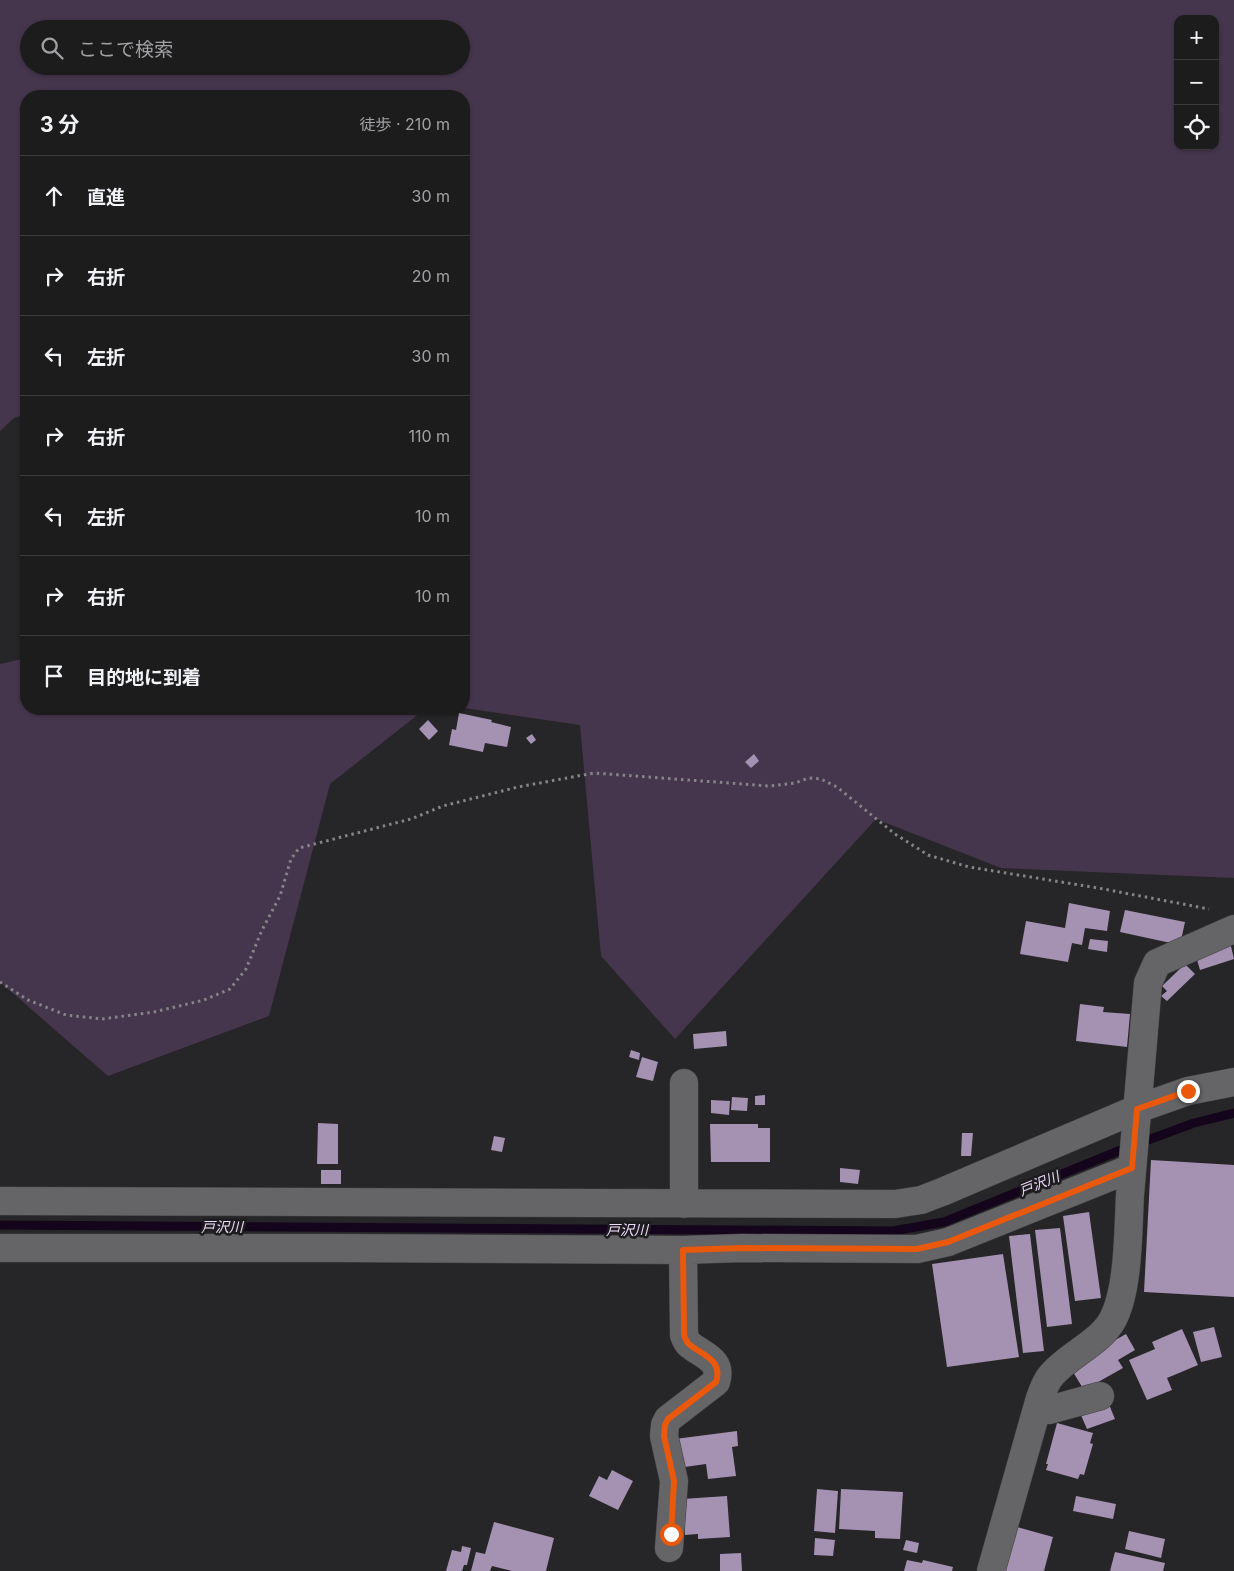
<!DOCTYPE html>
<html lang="ja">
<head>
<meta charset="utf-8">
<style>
	:root { --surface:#1c1c1d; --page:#29292a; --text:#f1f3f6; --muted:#a0a1a4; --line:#3a3a3b }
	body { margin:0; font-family:Inter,"Noto Sans JP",sans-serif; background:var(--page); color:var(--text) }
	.controls { position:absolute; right:15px; top:15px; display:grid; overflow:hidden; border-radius:10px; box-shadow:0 1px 4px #0004 }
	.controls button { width:45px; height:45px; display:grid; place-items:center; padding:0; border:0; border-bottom:1px solid var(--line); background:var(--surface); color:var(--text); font:25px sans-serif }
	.stop { position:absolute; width:15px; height:15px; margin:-11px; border:4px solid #ea580c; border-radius:50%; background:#fff }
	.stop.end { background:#ea580c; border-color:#fff; box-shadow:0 1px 5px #0008 }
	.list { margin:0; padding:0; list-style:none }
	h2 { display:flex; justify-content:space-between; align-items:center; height:65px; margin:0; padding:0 20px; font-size:21px }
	h2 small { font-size:16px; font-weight:400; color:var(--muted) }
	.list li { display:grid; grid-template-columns:32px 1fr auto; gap:15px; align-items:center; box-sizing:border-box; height:80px; padding:0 20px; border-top:1px solid var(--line) }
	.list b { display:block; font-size:19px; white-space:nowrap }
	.list em { font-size:16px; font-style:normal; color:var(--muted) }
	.icon { flex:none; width:28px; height:28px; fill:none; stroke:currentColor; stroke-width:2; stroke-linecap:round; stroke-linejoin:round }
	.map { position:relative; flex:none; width:1234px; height:1571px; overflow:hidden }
	.search { position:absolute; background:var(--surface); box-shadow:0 1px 4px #0004; left:20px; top:20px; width:450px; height:55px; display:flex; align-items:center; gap:12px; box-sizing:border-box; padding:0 18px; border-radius:28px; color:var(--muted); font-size:19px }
	.panel { position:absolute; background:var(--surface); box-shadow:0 1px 4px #0004; left:20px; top:90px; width:450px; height:625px; border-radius:20px }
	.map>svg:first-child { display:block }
	.green { fill:#45364e; fill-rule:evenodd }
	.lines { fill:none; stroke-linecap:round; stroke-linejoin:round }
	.stream { stroke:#14051c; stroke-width:9 }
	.building { fill:#a591b2 }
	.minor-casing { stroke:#414042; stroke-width:29 }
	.path { stroke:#858486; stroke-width:3; stroke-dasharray:2.5 4; stroke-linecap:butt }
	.minor { stroke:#656466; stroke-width:28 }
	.route { stroke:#ea580c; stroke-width:6 }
	.labels { text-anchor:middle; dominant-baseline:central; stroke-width:5; stroke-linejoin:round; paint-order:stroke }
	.water-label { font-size:14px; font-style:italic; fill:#eedafc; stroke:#1d1c1e }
</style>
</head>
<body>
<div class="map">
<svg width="1234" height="1571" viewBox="0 0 1234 1571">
	<rect width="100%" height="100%" fill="#262527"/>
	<path class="green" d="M0,0H1234V878L1001,868L876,819L675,1039L601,956L580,725L464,708V96H26V414L14,418L0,431ZM1178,19H1215V146H1178ZM29,29H461V66H29Z
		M26,658V709H425L330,784L269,1016L108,1076L0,982V664Z"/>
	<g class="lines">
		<path class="stream" d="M0,1225L893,1231L944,1222L1121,1150L1194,1123L1234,1113"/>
	</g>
	<path class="building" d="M459,713L492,720L491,722L511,727L507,747L485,743L483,752L449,745L452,729L456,730Z
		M428,720L438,731L429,740L419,729Z
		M532,734L536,740L531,744L526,738Z
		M754,754L759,761L751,768L745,762Z
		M1069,903L1110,911L1107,931L1085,928L1082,945L1072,943L1068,962L1020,954L1026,921L1065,928Z
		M1125,910L1185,922L1180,945L1120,932Z
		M1090,939L1108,941L1107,952L1088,949Z
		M1230,942L1234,959L1200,970L1195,953Z
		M1185,964L1195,974L1167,1001L1161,996L1167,991L1162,986Z
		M1080,1004L1104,1007L1103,1012L1130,1014L1127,1047L1076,1041Z
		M726,1031L727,1046L694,1049L693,1034Z
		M631,1050L640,1053L639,1060L629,1057Z
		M642,1057L658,1062L653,1081L636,1077Z
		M765,1095V1105H755V1096Z
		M732,1097L748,1098L747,1111L731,1110Z
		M711,1100L730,1101L729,1115L711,1113Z
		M318,1123L338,1124V1164H317Z
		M710,1124H758V1128H770V1162H711Z
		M962,1133H973L971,1156H961Z
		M494,1136L505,1138L502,1152L491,1150Z
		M1151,1160L1234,1165V1297L1144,1292Z
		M840,1168L860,1170L858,1184L840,1182Z
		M321,1170H341V1184H321Z
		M1089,1212L1101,1298L1075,1301L1063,1216Z
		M1060,1228L1072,1324L1047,1327L1035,1230Z
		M1030,1234L1044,1351L1023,1353L1009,1236Z
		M1003,1254L1019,1357L947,1367L932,1264Z
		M1214,1327L1222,1357L1201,1362L1193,1332Z
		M1182,1329L1198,1365L1167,1378L1172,1390L1147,1400L1129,1360L1155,1349L1152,1342Z
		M1126,1334L1135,1350L1118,1360L1123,1368L1084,1390L1073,1372L1085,1365L1081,1359Z
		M1108,1402L1115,1419L1087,1429L1080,1413Z
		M1057,1423L1093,1433L1090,1443L1093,1444L1084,1475L1080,1474L1078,1479L1046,1470L1048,1464H1046Z
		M737,1431L738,1446L732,1447L736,1476L708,1479L706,1464L678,1468L675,1439Z
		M612,1470L633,1481L618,1510L589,1496L599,1476L607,1480Z
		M817,1489L838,1491L835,1533L814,1531Z
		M841,1489L903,1492L900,1539L875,1538V1531L839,1529Z
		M727,1496L730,1537L698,1539V1534L685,1535L682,1499Z
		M1076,1496L1116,1504L1113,1519L1073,1511Z
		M494,1522L554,1538L546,1571H512L492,1566L490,1571H471L476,1552L485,1554Z
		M1013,1526L1053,1537L1044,1571H1001Z
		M1129,1531L1165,1539L1161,1558L1125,1549Z
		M815,1538L835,1540L833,1556L814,1555Z
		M906,1540L919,1543L917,1553L903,1550Z
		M462,1546L471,1548L467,1565H464L462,1571H446L452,1550L461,1552Z
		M1115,1552L1165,1563L1163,1571H1110Z
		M741,1553L742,1571H720V1554Z
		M907,1560L922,1563L923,1560L953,1567L952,1571H904Z"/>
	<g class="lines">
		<defs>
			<path id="minor" d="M684,1083V1204
				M0,1201L895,1204L921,1200L942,1192L1137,1109L1188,1091L1234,1082
				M0,1248H338L683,1250L742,1248L917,1249L948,1242L1132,1168
				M1037,1410H1049L1100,1396
				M669,1548L674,1481L664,1436L665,1425L668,1419L716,1382C723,1360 704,1356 690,1345C687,1343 685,1338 684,1335L683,1250
				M991,1571L1040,1398C1043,1391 1045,1383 1050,1377C1067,1355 1101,1343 1113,1319C1129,1288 1128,1230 1130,1195C1136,1124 1142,1054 1148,983L1157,963L1234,929"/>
		</defs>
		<use href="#minor" class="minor-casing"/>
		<path class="path" d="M0,982L28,1000L66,1015L102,1019L154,1012L204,1000L230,989L246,969L262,930L280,896L291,859L299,848L411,819L443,806L518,787L594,773L769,786L795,783L809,778L821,779L837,787L895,834L928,855L969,867L1098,888L1209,909"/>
		<use href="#minor" class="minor"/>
	</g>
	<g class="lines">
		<path class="route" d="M671,1534L674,1481L664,1436L665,1425L668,1419L716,1382C723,1360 704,1356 690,1345C687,1343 685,1338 684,1335L683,1250L742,1248L917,1249L948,1242L1132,1168L1137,1109L1188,1091"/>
	</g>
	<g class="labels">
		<g class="water-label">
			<text transform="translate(1039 1183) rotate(-22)">戸沢川</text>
			<text x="222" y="1226">戸沢川</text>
			<text x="627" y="1229">戸沢川</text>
		</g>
	</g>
</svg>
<div class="controls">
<button>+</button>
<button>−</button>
<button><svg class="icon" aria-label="locate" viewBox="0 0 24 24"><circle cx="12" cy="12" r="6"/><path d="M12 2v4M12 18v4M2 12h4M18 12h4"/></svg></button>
</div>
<div class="stop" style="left:671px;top:1534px"></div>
<div class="stop end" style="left:1188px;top:1091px"></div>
<div class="search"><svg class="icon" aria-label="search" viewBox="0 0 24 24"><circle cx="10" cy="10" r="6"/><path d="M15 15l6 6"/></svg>ここで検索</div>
<section class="panel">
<h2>3 分<small>徒歩 · 210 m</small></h2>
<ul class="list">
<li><svg class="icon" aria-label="ahead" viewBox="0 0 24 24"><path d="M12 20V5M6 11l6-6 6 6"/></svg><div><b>直進</b></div><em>30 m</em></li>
<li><svg class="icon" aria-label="right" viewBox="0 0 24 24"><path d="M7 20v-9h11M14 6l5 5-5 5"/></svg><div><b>右折</b></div><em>20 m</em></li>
<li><svg class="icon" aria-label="left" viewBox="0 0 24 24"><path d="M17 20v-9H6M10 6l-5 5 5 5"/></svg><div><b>左折</b></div><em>30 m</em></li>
<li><svg class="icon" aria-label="right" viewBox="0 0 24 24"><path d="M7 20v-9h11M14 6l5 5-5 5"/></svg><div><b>右折</b></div><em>110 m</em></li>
<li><svg class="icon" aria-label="left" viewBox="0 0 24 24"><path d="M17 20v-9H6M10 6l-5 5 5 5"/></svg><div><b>左折</b></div><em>10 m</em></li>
<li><svg class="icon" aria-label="right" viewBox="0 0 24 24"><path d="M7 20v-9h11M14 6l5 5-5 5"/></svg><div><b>右折</b></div><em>10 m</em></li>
<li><svg class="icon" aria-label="arrive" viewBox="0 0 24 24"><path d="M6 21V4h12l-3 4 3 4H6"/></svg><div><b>目的地に到着</b></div></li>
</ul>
</section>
</div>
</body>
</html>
